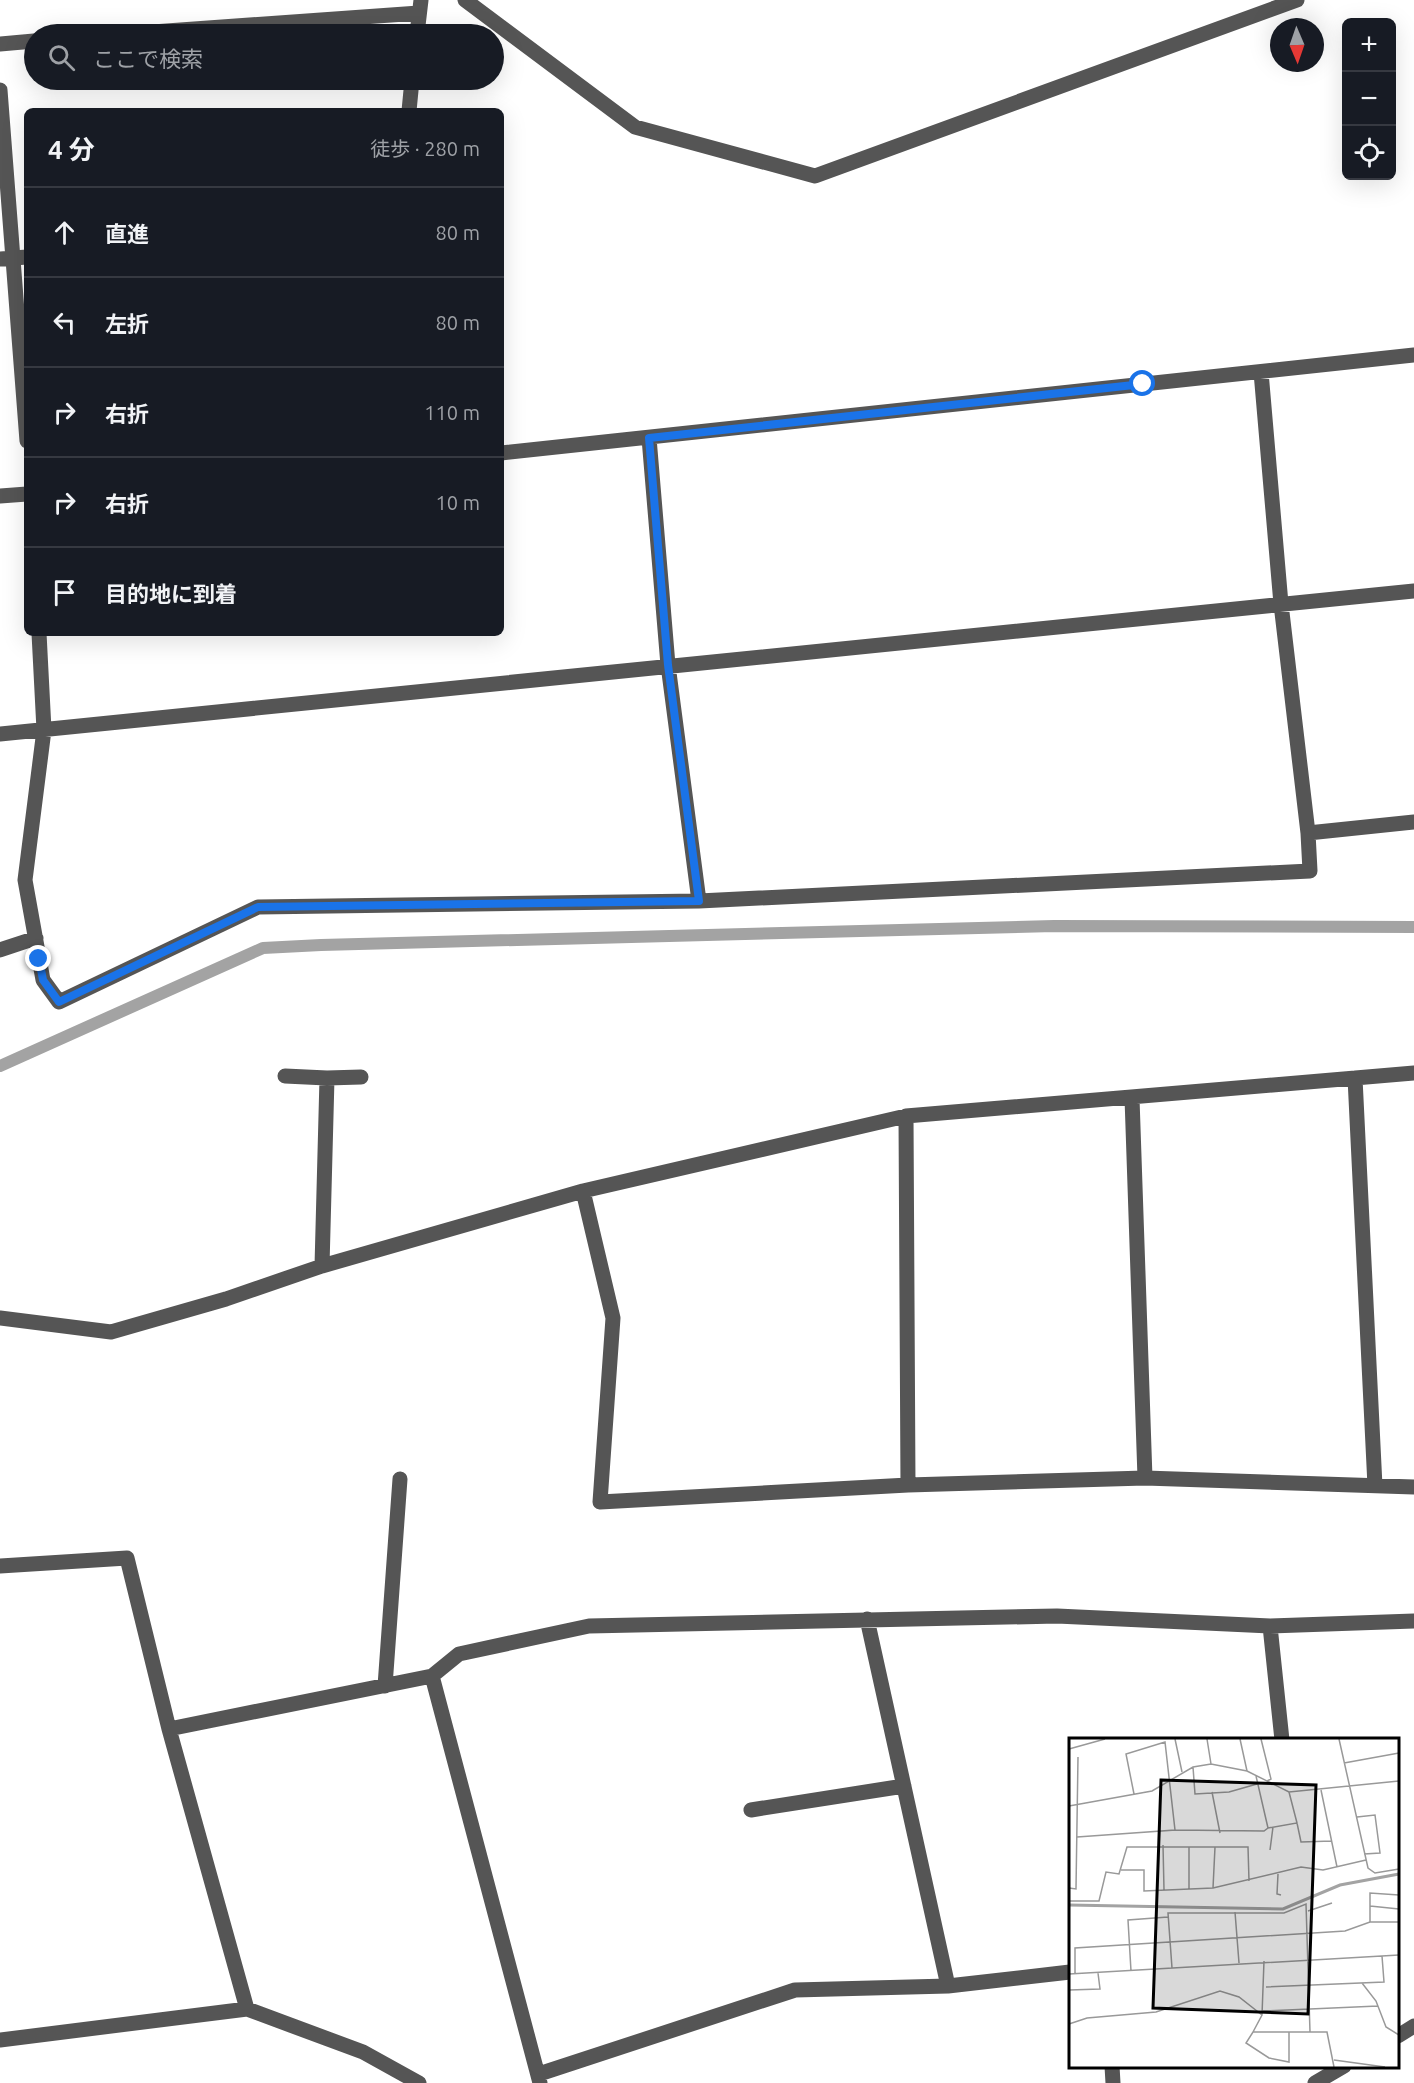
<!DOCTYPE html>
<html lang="ja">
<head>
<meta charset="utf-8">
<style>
	:root { --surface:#171b24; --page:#20242c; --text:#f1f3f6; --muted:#9ea1a6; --line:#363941 }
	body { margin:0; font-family:Ubuntu,"Noto Sans JP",sans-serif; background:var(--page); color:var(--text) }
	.controls { position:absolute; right:18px; top:18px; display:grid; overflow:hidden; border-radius:9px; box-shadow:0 6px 24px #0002 }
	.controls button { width:54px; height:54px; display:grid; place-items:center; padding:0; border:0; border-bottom:2px solid var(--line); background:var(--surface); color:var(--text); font:30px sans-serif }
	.compass { position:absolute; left:1270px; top:18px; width:54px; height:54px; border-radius:50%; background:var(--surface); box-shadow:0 6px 24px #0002; rotate:178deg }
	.stop { position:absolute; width:18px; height:18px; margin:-14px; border:4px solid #1a73e8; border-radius:50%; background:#fff }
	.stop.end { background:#1a73e8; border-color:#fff; box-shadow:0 2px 6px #0008 }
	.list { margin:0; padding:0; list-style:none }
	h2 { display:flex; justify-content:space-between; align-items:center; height:78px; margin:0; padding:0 24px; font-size:26px }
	h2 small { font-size:20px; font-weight:400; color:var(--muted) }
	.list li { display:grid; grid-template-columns:39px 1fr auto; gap:18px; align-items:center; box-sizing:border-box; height:90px; padding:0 24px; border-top:2px solid var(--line) }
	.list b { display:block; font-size:22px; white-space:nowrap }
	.list em { font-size:20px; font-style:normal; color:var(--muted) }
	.icon { flex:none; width:33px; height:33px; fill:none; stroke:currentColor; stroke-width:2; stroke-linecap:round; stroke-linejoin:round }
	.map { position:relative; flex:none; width:1414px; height:2083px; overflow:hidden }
	.search { position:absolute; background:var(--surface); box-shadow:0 6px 24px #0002; left:24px; top:24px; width:480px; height:66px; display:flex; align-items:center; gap:15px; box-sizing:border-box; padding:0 21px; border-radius:33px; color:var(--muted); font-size:22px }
	.panel { position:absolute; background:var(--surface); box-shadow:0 6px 24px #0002; left:24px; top:108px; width:480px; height:528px; border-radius:9px }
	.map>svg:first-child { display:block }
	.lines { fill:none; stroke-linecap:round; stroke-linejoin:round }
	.stream { stroke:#a3a3a3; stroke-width:12 }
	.minor { stroke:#555; stroke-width:15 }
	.route { stroke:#1a73e8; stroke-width:8 }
	.inset-river { fill:none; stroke:#a3a3a3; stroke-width:3 }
	.inset-road { fill:none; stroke:#999; stroke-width:1.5 }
	.view { fill:#000; fill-opacity:0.15; stroke:#000; stroke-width:3 }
	.inset-edge { fill:none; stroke:#000; stroke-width:3 }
</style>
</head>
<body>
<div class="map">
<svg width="1414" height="2083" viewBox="0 0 1414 2083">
	<rect width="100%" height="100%" fill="#fff"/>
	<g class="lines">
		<path class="stream" d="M0,1066L263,948L321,945L1054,926L1414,927"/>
		<path class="minor" d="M465,0L635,127L815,176L1297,0
			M125,34L419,13
			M417,34L421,0
			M0,44L34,41
			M0,90L27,441
			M409,111L412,80
			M0,259L27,257
			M649,438L668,665L699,901
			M501,453L1414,355
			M0,496L27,494
			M39,633L44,730L25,880L43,980L59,1002L258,907L699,901L1310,871L1308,833L1281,604L1261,372
			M0,734L1414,591
			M1308,833L1414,822
			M0,950L36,938
			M285,1076L327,1078L322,1266
			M327,1078L361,1077
			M1355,1078L1375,1486
			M1132,1098L1145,1478
			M906,1116L908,1485
			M583,1191L613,1318L600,1502L908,1485L1145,1478L1414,1487
			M0,1318L111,1332L226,1299L322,1266L583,1191L906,1116L1414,1073
			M0,1566L127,1558L169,1729
			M867,1619L948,1986
			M385,1686L400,1479
			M1282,1740L1270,1626L1414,1621
			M751,1810L904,1786
			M247,2009L169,1729L432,1676
			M1398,2036L1414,2026
			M0,2040L247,2009L363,2052L419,2083
			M1112,2066L1113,2083
			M539,2074L795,1990L948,1986L1070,1972
			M540,2083L432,1676L459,1654L589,1626L1057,1616L1270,1626
			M1315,2083L1344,2066"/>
	</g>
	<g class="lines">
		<path class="route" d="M39,959L43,980L59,1002L258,907L699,901L668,665L649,438L1143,384"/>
	</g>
	<g transform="translate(1069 1738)">
		<rect width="330" height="330" fill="#fff"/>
		<path class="inset-river" d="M0,167L214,171L271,147L330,136"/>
		<path class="inset-road" d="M106,1L113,34M138,1L142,26M171,1L178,33M192,1L202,41L198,43M270,1L299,130L306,135L330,131M0,11L36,1M275,25L330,15M124,29L126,56L160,54L188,46M252,52L268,129M143,54L151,95M0,68L83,53L124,29L142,26L178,33L220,54L330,43M288,79L306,77L311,115L295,116M228,85L232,104L263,103M199,90L228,85L220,54M106,92L195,93L199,90L187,38M8,99L106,92L96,4L57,16L65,56M94,107L95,152M120,109V151M201,112L204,89M52,132H75V153L144,150L232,129L254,132L297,122M209,136L208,156L212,157M0,150L7,151L9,19M144,150L146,109M0,163H30L37,134L50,136L58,109H179L180,143M301,168L330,171M239,173L263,165M166,174L170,225M301,184V155L330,157M103,230L99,175H215L237,166L241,294M62,233L59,182L99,179M6,235V210L276,193L301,184H330M0,236L330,217M293,245L307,263L317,289L330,297M197,249L315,244L313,218M0,252L31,251L29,235M194,273L309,268M0,286L18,280L87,274L151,253L170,259L193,277M184,294L193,277L195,223M220,294H184L177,305L200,320L220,324V294H258L265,329M265,322L316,329"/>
		<path class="view" d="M92,42L247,47L239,276L84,270Z"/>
		<rect width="330" height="330" class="inset-edge"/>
	</g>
</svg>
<div class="controls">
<button>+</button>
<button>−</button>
<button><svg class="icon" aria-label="locate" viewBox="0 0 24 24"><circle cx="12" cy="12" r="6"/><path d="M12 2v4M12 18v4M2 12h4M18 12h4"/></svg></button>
</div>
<svg class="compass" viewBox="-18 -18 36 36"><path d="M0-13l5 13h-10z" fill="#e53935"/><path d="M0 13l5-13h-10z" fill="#9ea1a6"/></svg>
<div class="stop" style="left:1143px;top:384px"></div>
<div class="stop end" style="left:39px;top:959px"></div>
<div class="search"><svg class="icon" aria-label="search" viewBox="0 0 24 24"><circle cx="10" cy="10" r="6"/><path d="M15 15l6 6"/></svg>ここで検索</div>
<section class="panel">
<h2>4 分<small>徒歩 · 280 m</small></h2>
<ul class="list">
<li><svg class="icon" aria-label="ahead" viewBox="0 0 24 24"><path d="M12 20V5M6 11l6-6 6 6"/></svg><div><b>直進</b></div><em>80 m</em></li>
<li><svg class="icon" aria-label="left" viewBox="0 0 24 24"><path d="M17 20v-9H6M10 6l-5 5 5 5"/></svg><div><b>左折</b></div><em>80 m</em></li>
<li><svg class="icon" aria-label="right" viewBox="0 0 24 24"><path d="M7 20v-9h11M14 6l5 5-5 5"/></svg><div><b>右折</b></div><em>110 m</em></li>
<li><svg class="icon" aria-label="right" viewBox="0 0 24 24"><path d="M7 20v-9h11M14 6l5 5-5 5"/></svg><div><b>右折</b></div><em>10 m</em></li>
<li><svg class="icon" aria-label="arrive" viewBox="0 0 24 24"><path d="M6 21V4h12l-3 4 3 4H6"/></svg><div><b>目的地に到着</b></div></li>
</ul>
</section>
</div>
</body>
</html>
